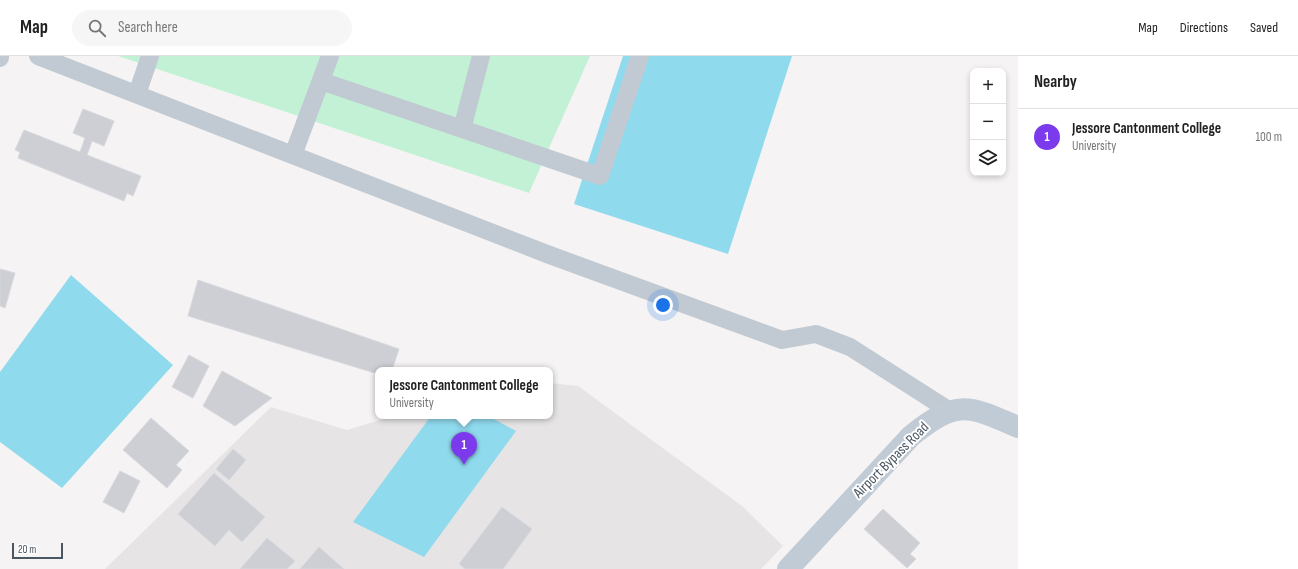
<!DOCTYPE html>
<html lang="en">
<head>
<meta charset="utf-8">
<style>
	:root { --surface:#fff; --page:#f6f6f6; --text:#222; --muted:#767676; --line:#e0e0e0; --accent:#7c3aed }
	body { margin:0; font-family:"Sofia Sans Condensed",sans-serif; background:var(--page); color:var(--text) }
	.controls { position:absolute; right:12px; top:12px; display:grid; overflow:hidden; border-radius:8px; box-shadow:0 2px 6px #0003 }
	.controls button { width:36px; height:36px; display:grid; place-items:center; padding:0; border:0; border-bottom:1px solid var(--line); background:var(--surface); color:var(--text); font:20px sans-serif }
	.scale { position:absolute; left:12px; bottom:10px; width:51px; box-sizing:border-box; padding-left:4px; border:2px solid #4a5661; border-top:0; font-size:11px; line-height:14px; white-space:nowrap; color:#4a5661; -webkit-text-stroke:3px #fff; paint-order:stroke }
	.you { position:absolute; left:663px; top:249px; width:14px; height:14px; margin:-10px; border:3px solid #fff; border-radius:50%; background:#1a73e8; box-shadow:0 0 0 6px #1a73e833 }
	.badge { display:grid; place-items:center; width:26px; height:26px; border-radius:50%; background:var(--accent); color:#fff; font-size:13px; font-weight:700 }
	.pin { position:absolute; translate:-50% -33px; filter:drop-shadow(0 1px 2px #0008) }
	.pin::after { content:''; position:absolute; top:21px; width:14px; height:12px; background:inherit; clip-path:polygon(0 0,100% 0,50% 100%) }
	.popup { position:absolute; left:375px; top:311px; width:178px; height:52px; box-sizing:border-box; display:grid; place-content:center; border-radius:8px; background:var(--surface); filter:drop-shadow(0 1px 3px #0005); font-size:13px; white-space:nowrap; color:var(--muted) }
	.popup b { font-size:15px; color:var(--text) }
	.popup::after { content:''; position:absolute; left:50%; top:100%; margin-left:-8px; border:8px solid transparent; border-top-color:var(--surface) }
	.list { margin:0; padding:0; list-style:none }
	h2 { display:flex; justify-content:space-between; align-items:center; height:52px; margin:0; padding:0 16px; font-size:17px }
	h2 small { font-size:13px; font-weight:400; color:var(--muted) }
	.list li { display:grid; grid-template-columns:26px 1fr auto; gap:12px; align-items:center; box-sizing:border-box; height:56px; padding:0 16px; border-top:1px solid var(--line) }
	.list b { display:block; font-size:15px; white-space:nowrap }
	.list p { margin:0; font-size:13px; white-space:nowrap; color:var(--muted) }
	.list em { font-size:13px; font-style:normal; color:var(--muted) }
	.icon { flex:none; width:22px; height:22px; fill:none; stroke:currentColor; stroke-width:2; stroke-linecap:round; stroke-linejoin:round }
	.map { position:relative; flex:none; width:1018px; height:513px; overflow:hidden }
	header { display:flex; align-items:center; gap:24px; box-sizing:border-box; height:56px; padding:0 20px; background:var(--surface); border-bottom:1px solid var(--line) }
	header strong { font-size:19px }
	nav { display:flex; gap:22px; margin-inline-start:auto; font-size:14px }
	.search { width:280px; height:36px; background:var(--page); display:flex; align-items:center; gap:10px; box-sizing:border-box; padding:0 14px; border-radius:22px; color:var(--muted); font-size:15px }
	main { display:flex }
	aside { flex:1; background:var(--surface) }
	.map>svg:first-child { display:block }
	.education { fill:#e6e4e5; fill-rule:evenodd }
	.green { fill:#c3f1d5 }
	.water { fill:#90daee }
	.building { fill:#cdcfd5; stroke:#d7d9de }
	.lines { fill:none; stroke-linecap:round; stroke-linejoin:round }
	.street { stroke:#c1cad2; stroke-width:18 }
	.secondary { stroke:#c1cbd6; stroke-width:22 }
	.labels { text-anchor:middle; dominant-baseline:central; stroke-width:4; stroke-linejoin:round; paint-order:stroke }
	.street-label { font-size:15px; fill:#4a5661; stroke:#fff }
</style>
</head>
<body>
<header>
<strong>Map</strong>
<div class="search"><svg class="icon" aria-label="search" viewBox="0 0 24 24"><circle cx="10" cy="10" r="6"/><path d="M15 15l6 6"/></svg>Search here</div>
<nav><a>Map</a><a>Directions</a><a>Saved</a></nav>
</header>
<main>
<div class="map">
<svg width="1018" height="513" viewBox="0 0 1018 513">
	<rect width="100%" height="100%" fill="#f5f3f3"/>
	<path class="education" d="M550,327L578,330L742,450L783,490L761,513H503L532,473L502,451L459,508L465,513H344L319,491L300,513H287L294,505L267,482L240,513H105L271,351L347,374L394,360H550ZM233,394L246,404L229,424L216,413ZM214,417L264,461L242,486L229,474L215,490L178,458Z"/>
	<path class="green" d="M118,0H590L529,137Z"/>
	<path class="water" d="M623,0H792L728,198L574,148Z
		M71,219L173,309L62,432L0,386V316Z
		M431,360H488L516,375L424,501L353,466Z"/>
	<path class="building" d="M83,53L114,65L104,90L92,85L87,99L141,120L133,140L127,137L124,145L18,102L20,96L15,94L24,74L80,96L85,82L73,77Z
		M0,213L15,217L5,252L0,250Z
		M198,224L399,293L392,314H378V318L188,260Z
		M189,299L209,310L193,342L172,331Z
		M222,315L272,342L235,370L203,350Z
		M151,362L189,395L176,409L182,414L167,432L123,394Z
		M233,393L246,404L229,424L216,413Z
		M120,415L140,425L124,457L103,446Z
		M214,417L265,461L242,486L229,474L215,490L178,458Z
		M502,451L532,473L503,513H465L459,508Z
		M883,453L920,487L910,498L916,503L907,512L864,473Z
		M267,482L295,505L287,513H240Z
		M319,491L344,513H300Z"/>
	<g class="lines">
		<path class="street" d="M38,0L547,198L782,284L816,278L850,291L950,355
			M0,2V0
			M321,25L600,120L640,0
			M137,38L150,0
			M462,73L481,0
			M293,99L330,0"/>
		<path class="secondary" d="M788,513L911,380C957,343 967,349 1018,371"/>
	</g>
	<g class="labels">
		<g class="street-label">
			<text transform="translate(891 404) rotate(-45)">Airport Bypass Road</text>
		</g>
	</g>
</svg>
<div class="controls">
<button>+</button>
<button>−</button>
<button><svg class="icon" aria-label="layers" viewBox="0 0 24 24"><path d="M12 4l9 5-9 5-9-5zM3 14l9 5 9-5"/></svg></button>
</div>
<div class="scale">20 m</div>
<div class="you"></div>
<div class="pin badge" style="left:464px;top:409px">1</div>
<div class="popup"><b>Jessore Cantonment College</b>University</div>
</div>
<aside>
<h2>Nearby<small></small></h2>
<ul class="list">
<li><span class="badge">1</span><div><b>Jessore Cantonment College</b><p>University</p></div><em>100 m</em></li>
</ul>
</aside>
</main>
</body>
</html>
